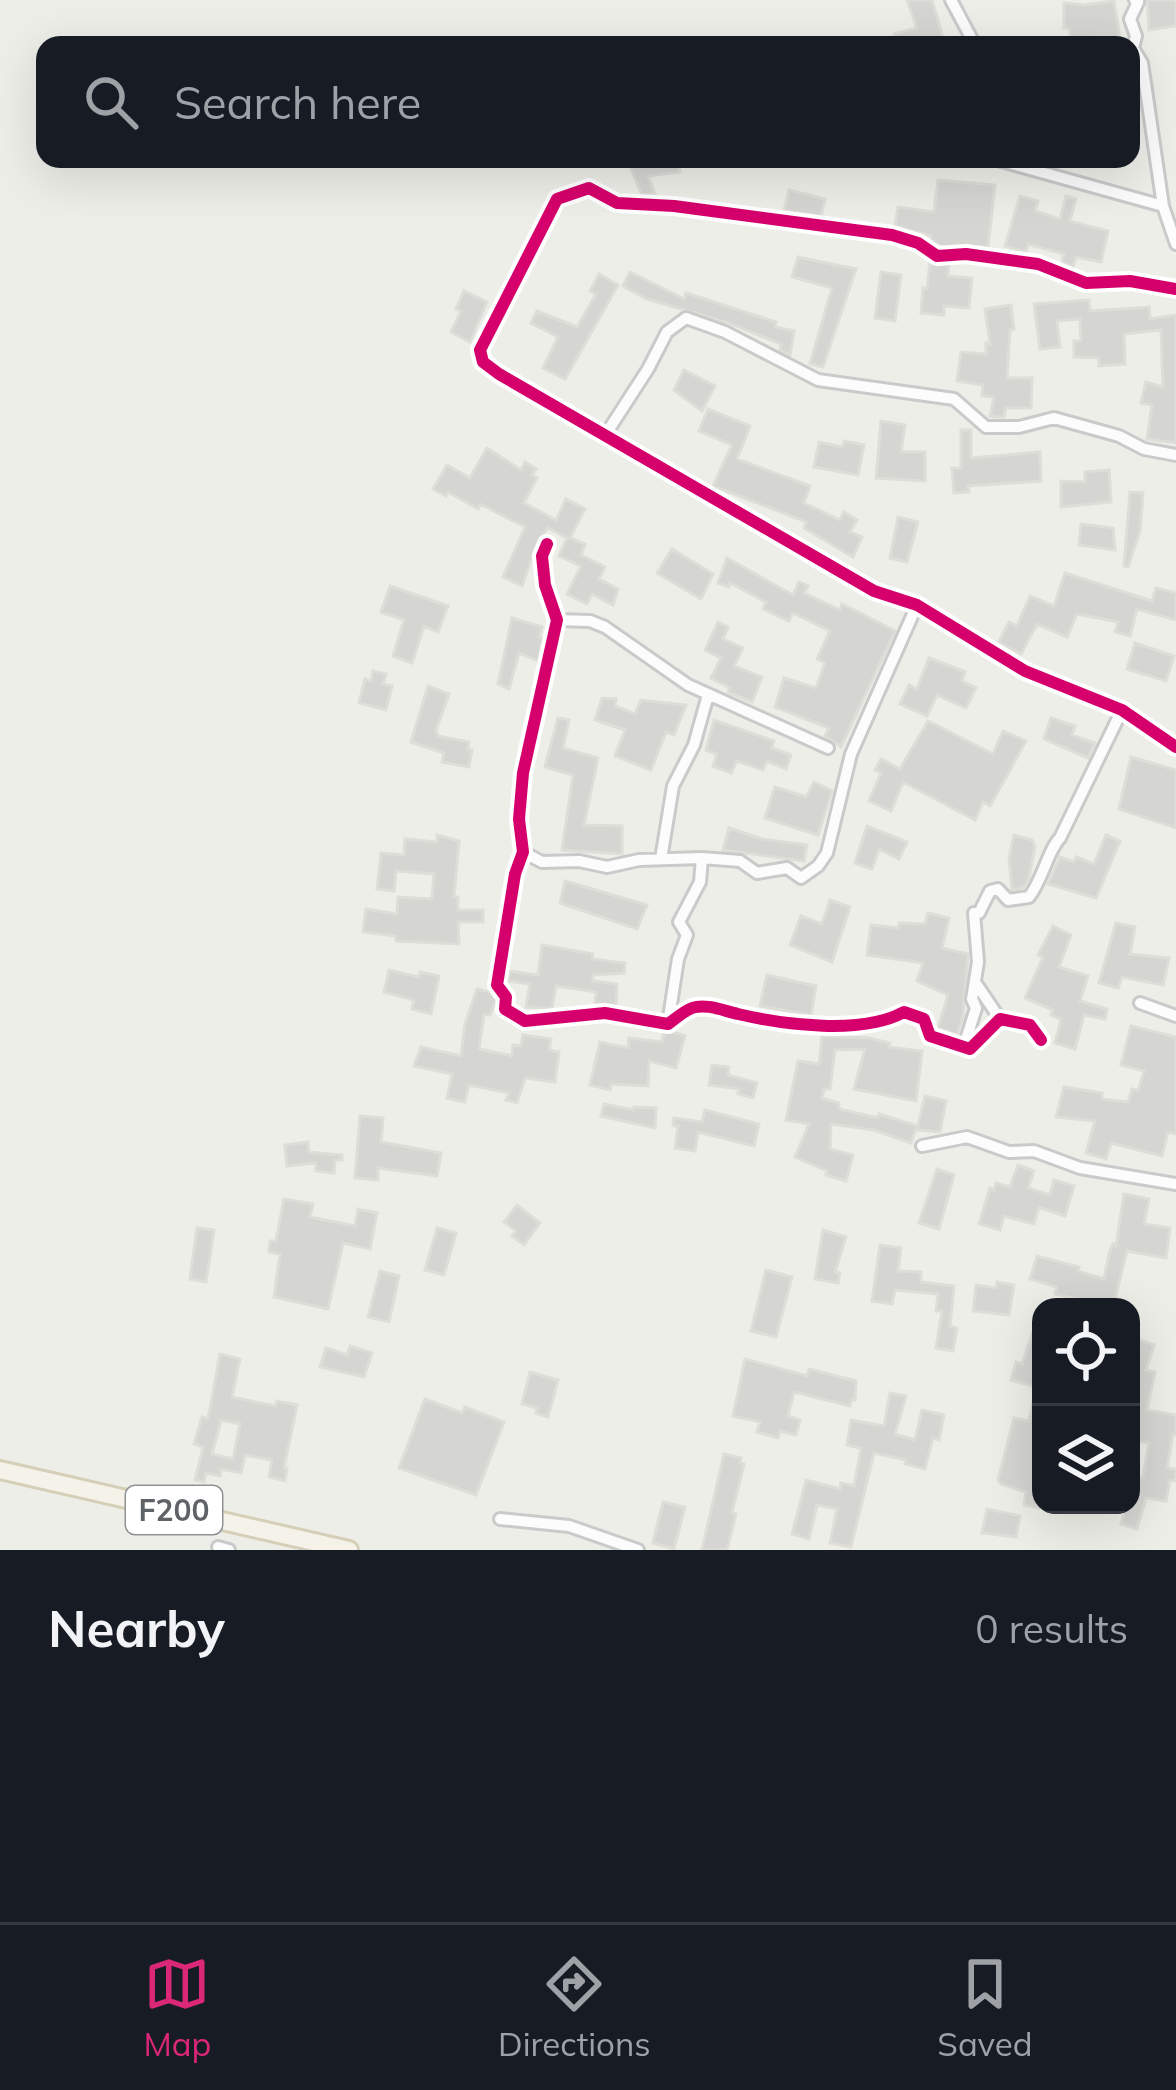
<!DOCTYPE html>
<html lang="en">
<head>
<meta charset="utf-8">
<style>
	:root { --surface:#171b24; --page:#242831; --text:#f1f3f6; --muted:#9ea1a6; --line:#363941; --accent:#db2777 }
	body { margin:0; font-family:Mulish,sans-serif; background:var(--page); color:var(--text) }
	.controls { position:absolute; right:36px; bottom:36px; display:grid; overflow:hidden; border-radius:24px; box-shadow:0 12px 48px #0002 }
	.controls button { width:108px; height:108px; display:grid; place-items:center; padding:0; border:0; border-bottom:3px solid var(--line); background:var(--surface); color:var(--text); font:60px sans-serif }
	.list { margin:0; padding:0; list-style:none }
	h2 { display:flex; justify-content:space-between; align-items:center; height:156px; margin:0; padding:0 48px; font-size:51px }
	h2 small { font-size:39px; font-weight:400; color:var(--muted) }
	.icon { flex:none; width:66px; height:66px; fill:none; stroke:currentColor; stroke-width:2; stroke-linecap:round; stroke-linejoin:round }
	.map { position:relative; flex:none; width:1176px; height:1550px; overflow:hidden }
	.search { position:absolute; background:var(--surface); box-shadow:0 12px 48px #0002; left:36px; right:36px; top:36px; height:132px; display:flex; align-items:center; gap:30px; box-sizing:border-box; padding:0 42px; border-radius:24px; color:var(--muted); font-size:45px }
	.sheet { height:372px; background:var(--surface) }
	nav { display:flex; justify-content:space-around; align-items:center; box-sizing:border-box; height:168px; border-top:3px solid var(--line); background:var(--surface); font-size:33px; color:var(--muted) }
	nav a { display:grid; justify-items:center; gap:6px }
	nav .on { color:var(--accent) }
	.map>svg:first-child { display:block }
	.building { fill:#d5d5d2; stroke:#deddd8; stroke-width:3; fill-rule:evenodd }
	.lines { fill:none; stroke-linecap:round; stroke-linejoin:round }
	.street-casing { stroke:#cacaca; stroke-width:16 }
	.primary-casing { stroke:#d6cfb8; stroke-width:22 }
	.street { stroke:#fcfcfc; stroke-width:10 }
	.primary { stroke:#f4f2e9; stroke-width:16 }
	.cycleway-casing { stroke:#fff; stroke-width:20 }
	.cycleway { stroke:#d6006c; stroke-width:12 }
	.labels { text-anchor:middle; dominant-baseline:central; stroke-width:12; stroke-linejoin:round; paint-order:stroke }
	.shield { fill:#fff; stroke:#8f9195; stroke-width:3 }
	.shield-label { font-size:30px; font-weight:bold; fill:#5f6267 }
</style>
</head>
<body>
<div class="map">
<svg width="1176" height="1550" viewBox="0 0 1176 1550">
	<rect width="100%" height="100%" fill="#eeeee9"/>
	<path class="building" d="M907,0H932L945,45H897L894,34L917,28Z
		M1147,0H1176V26L1149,30Z
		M1114,1L1121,45H1071L1069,28H1064V3L1084,5Z
		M627,159L642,162L678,159L680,172L648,176L655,194L642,195Z
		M938,180L995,185L988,247L940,246L931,240V236L895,226L898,207L934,212Z
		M789,190L825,199L821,216L784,211Z
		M1020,196L1038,201L1035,211L1060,219L1066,196L1076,199L1070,221L1108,231L1101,262L1076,257L1073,267L1062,263L1064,254L1028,244L1026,252L1005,246Z
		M798,257L856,269L823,367L810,364L832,288L792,277Z
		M930,263L949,265L948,276L972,278L969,308L944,306V315L921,313L923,288L927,289Z
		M630,272L684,299L686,293L776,322L775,327L794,331L790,355L780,350L781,344L729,323L647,299L623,286Z
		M881,272L901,275L895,321L875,318Z
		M599,274L618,285L565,379L543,368L558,337L531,323L537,311L577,327L596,294L590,291Z
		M464,291L487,302L470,342L451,332L461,311L456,309Z
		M1089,300L1090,311L1149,307L1150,319L1176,315V443L1147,439L1152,405L1141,403L1146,382L1163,387L1161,330L1124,334L1125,364L1099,366V358L1074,357V341H1081L1080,319L1057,321L1060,347L1040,349L1034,304Z
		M1011,305L1014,329L1010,330L1007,378H1032L1031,408H1006L1004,417H996L990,416L994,397L982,396L983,385L957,381L961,352L986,354V343L990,344L985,309Z
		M684,370L715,386L702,411L674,390Z
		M708,409L750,426L737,459L810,486L804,503L840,520L844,512L857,520L850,532L862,537L853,557L804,528L807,522L713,486L732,445L699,431Z
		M881,421L905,425L901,452H925V481L876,478Z
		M961,430H971V458L1040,452L1041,481L968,486L969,492L954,493L952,468H961Z
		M844,441L864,445L858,475L814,467L819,442L842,447Z
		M487,448L521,470L525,462L536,469L532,475L537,478L524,503L556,520L566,499L585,509L570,538L585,544L581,555L605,567L599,579L618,589L613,605L592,594L587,604L567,594L581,566L559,556L567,538L548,528L538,540L522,586L503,577L525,527L480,504L478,509L448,492L446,496L433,489L447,465L470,478Z
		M1109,470L1111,502L1061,507V481L1085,482V472Z
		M1130,492L1143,493L1140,531L1128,567L1124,566Z
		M898,517L918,522L907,562L890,558Z
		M1081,524L1113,528L1115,550L1079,545Z
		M672,549L713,574L701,599L657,573Z
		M727,558L793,595L799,582L808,586L804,593L840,610L842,604L895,631L841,747L825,736L829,728L775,707L784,678L816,688L825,663L817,659L830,631L793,613L789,621L763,609L766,602L730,583L729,587L718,583Z
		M1065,573L1152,601L1156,588L1176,593V620L1137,609L1130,636L1115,632L1118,622L1077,614L1067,637L1037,624L1021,654L999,642L1009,622L1017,626L1030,596L1054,606Z
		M390,586L448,606L438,632L424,626L412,663L393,656L404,620L381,612Z
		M512,618L542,627L539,637L543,638L538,661L519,653L509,689L498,684Z
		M718,622L728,627L723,639L743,648L734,666L762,677L752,702L728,692L730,688L711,678L721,658L705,650Z
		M1135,643L1174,656L1166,681L1127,669Z
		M929,658L965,672L962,681L976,688L966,708L937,695L927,716L900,704L909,685L917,689Z
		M373,671L386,674L383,684L392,686L386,710L359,703L365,679L371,681Z
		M428,686L449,694L436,730L438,736L469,742L468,749L472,750L469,767L442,762L444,753L411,742Z
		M602,698L616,699L615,706L635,714L641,700L686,705L674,735L666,732L651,770L615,756L625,730L595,720Z
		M558,718L569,720L563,748L598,758L584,825L622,826V854L562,850L573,775L545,767Z
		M1051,718L1075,726L1072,735L1095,743L1088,758L1044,739Z
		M714,720L774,741L772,748L791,755L786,769L767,761L763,770L737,761L731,773L713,766L717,754L706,750Z
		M928,721L993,754L1003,731L1026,741L990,806L983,802L975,820L903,782L891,811L869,801L881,773L875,770L881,759L900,769Z
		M1131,757L1176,770V828L1119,809Z
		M814,782L832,791L818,835L765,818L775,787L806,797Z
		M867,826L907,842L899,859L879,849L872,869L855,863Z
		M729,828L762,839L807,845L804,861L723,850Z
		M437,835L459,841L454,897H458V910H483V922H458L459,944L396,941V936L363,932L366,909L397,914L398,897L432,899L434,874L396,871L394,891L377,889L381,853L404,855L405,839L437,842Z
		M1014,835L1032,840L1035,846L1029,878L1023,888L1012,890L1009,858Z
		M1106,835L1120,841L1096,898L1048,884L1060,857L1074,862L1076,857L1094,864Z
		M565,881L647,905L637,929L560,903Z
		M830,900L850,907L832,962L790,945L801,916L822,924Z
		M928,913L949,918L942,948L968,954L963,1017L957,1035L938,1028L948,995L917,981L923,963L867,955L871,925L899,928V923L925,924Z
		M1116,923L1135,927L1130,954L1169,958L1163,985L1122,977L1118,988L1099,983Z
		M1053,926L1071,935L1059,967L1088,976L1080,1001L1107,1009L1105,1019L1084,1015L1075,1049L1055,1043L1061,1019L1051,1015L1053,1010L1025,998L1043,957L1038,955Z
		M542,945L593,954L592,959L625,963L624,973L593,975V981L617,984L616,1005L595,1004L596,992L556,986L552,1008L526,1007L530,984L508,981L509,971L538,975Z
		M389,970L419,977L420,972L439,976L431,1014L412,1009L414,1000L384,992Z
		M767,975L816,986L811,1015L760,1006Z
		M477,989L490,992L496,1000L490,1015L484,1014L479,1049L512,1056L513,1045L521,1046L523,1035L551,1039L549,1050L559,1052L555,1082L525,1078L517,1103L506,1100L509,1093L469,1085L465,1102L447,1098L452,1074L414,1066L421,1047L461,1056L465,1024Z
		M1131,1026L1176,1037V1134L1168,1132L1162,1156L1111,1143L1106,1159L1086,1153L1095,1121L1056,1117L1064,1087L1102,1093V1099L1128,1102L1132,1089L1138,1091L1144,1071L1121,1065Z
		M673,1032L685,1036L676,1068L649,1061L648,1086L611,1084L610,1090L590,1085L600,1042L628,1048L629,1038L662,1042L664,1033Z
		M822,1036L869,1038L890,1043L889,1047L922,1051L916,1101L854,1089L865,1049L835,1050L830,1089H824L822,1098L839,1103V1109L878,1118L879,1114L917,1126L911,1143L874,1130L831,1124L830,1149L853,1155L846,1181L826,1175L827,1171L795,1157L809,1124L786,1120L798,1061L819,1064Z
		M712,1065L729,1067L728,1075L757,1083L753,1098L738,1094L739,1089L709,1085Z
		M925,1096L946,1101L940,1132L917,1130Z
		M604,1104L634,1110V1107L656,1108L655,1128L601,1116Z
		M705,1110L759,1124L754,1146L698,1132L695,1151L675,1148L678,1127L673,1125L674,1118L702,1122Z
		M360,1116L383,1118L381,1142L441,1153L437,1176L378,1168V1180L355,1178Z
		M308,1142L309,1152L342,1155V1160H335L334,1173L316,1171V1163L287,1166L285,1145Z
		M1018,1165L1034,1171L1028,1188L1050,1195L1054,1180L1074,1186L1065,1216L1039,1207L1034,1224L1004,1216L1000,1230L979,1224L990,1188L994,1190L996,1183L1010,1187Z
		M937,1169L954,1175L939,1229L919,1223Z
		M1124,1194L1149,1199L1144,1224L1170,1228L1166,1258L1127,1251L1113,1307L1055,1294L1057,1287L1030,1279L1037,1256L1079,1267L1078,1271L1104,1279L1110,1250L1113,1244L1116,1246Z
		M284,1199L313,1204L310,1217L355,1226L358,1209L377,1213L370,1249L343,1243L328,1309L274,1297L280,1254L269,1252L270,1241H276Z
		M517,1205L540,1223L524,1245L512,1236L516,1231L504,1222Z
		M197,1228L214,1230L206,1282L190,1279Z
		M437,1228L456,1233L444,1275L425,1270Z
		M823,1230L846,1237L835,1272L840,1273L838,1283L815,1279Z
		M880,1245L901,1248L898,1271L921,1272V1282L954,1286L950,1326L957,1328L953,1351L936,1348L942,1311H936L938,1294L895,1290L892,1304L872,1301Z
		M766,1270L792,1277L776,1337L751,1331Z
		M380,1271L399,1276L389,1322L368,1317Z
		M997,1282L1014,1285L1009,1315L973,1311L976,1285L996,1288Z
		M1039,1314L1041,1496L1039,1508L1024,1505L1026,1492L1001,1484L998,1480L1014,1418L1029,1421L1036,1387L1011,1380L1016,1362L1022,1364Z
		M1131,1337L1154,1345L1146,1370L1155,1372L1147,1410L1176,1415V1435L1173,1434L1167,1468L1176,1469L1175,1481L1170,1480L1166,1501L1146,1498L1137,1529L1121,1524L1126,1505H1131V1476L1143,1478L1149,1443L1131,1440V1393L1138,1359L1131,1357Z
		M350,1346L372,1353L364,1377L320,1367L326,1348L347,1355Z
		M220,1354L240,1359L232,1397L276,1406L277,1401L297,1405L284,1468L287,1469L285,1481L269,1477L272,1460L245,1455L241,1473L221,1469L220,1476L206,1473L204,1482L195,1480L203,1447L194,1444L202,1417L208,1419ZM221,1420L240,1424L233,1459L212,1454Z
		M745,1359L807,1376L809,1369L856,1381L855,1400L852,1399L850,1406L794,1392L788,1416L800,1420L796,1435L780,1431L778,1438L757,1432L760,1422L733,1416Z
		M530,1372L558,1380L548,1417L536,1413L537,1408L522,1404Z
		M890,1393L906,1396L895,1434L915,1440L922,1410L944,1415L939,1440L933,1438L925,1469L905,1464L906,1460L874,1453L851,1547L830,1543L837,1509L817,1505L809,1539L792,1534L806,1480L840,1489L841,1483L854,1486L861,1448L847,1445L851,1420L884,1426Z
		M425,1399L462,1413L465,1407L504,1422L476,1495L399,1468Z
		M724,1454L741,1458L740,1463L744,1464L732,1513L736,1514L727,1550H702Z
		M663,1502L685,1507L674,1549L653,1543Z
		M987,1509L1020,1516L1016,1537L982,1533Z"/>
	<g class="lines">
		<defs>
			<path id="street" d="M951,0L975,45
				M1135,0L1138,2L1130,19L1136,36L1133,48L1142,63L1163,206L1176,244
				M800,159H859
				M994,159L1163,206
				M1176,289L1130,281L1086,283L1038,264L966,254L937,256L918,243L892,235L674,206L617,203L589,188L557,199L480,350L483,362L499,374L874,591L917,605L1025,671L1122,710L1176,747
				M604,437L648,369L667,332L686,318L725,332L818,380L954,399L986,427H1019L1054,418L1119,436L1144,449L1176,455
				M547,544L542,556L545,585L557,620L523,773L519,819L523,852L515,874L497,985L506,997L505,1009L525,1021L605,1013L668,1024C675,1019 684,1011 692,1008C706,1003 724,1011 738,1014C785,1025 862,1035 904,1012L924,1019L930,1036L970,1049L1000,1019L1030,1025L1041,1040
				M557,620L590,621L605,627L688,685L828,748
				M523,852L542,862L579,861L607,867L639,860L702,858L740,861L757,873L787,868L801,878L818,866L827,853L851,754L917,605
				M661,859L673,786L694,745L708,695
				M975,982L1000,1019
				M1140,1003L1176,1016
				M668,1024L678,959L687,935L679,922L700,882L702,858
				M964,1046L976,1008L972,999L978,962L974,913H979L990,891L998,889L1008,900L1029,897C1043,879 1048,850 1060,838L1122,710
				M922,1146L967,1137L1009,1152L1034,1151L1080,1168L1176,1184
				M500,1519L569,1526L638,1550
				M218,1547L229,1550"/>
			<path id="primary" d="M0,1470L349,1550"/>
		</defs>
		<use href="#street" class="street-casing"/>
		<use href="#primary" class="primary-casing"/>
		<use href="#street" class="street"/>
		<use href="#primary" class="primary"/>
		<defs>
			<path id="cycleway" d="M1176,289L1130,281L1086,283L1038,264L966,254L937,256L918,243L892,235L674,206L617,203L589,188L557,199L480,350L483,362L499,374L874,591L917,605L1025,671L1122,710L1176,747
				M547,544L542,556L545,585L557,620L523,773L519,819L523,852L515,874L497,985L506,997L505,1009L525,1021L605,1013L668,1024C675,1019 684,1011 692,1008C706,1003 724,1011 738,1014C785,1025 862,1035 904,1012L924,1019L930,1036L970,1049L1000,1019L1030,1025L1041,1040"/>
		</defs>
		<use href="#cycleway" class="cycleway-casing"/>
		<use href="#cycleway" class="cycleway"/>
	</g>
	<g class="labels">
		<rect class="shield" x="126" y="1486" width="96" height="48" rx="9"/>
		<g class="shield-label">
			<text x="174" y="1510">F200</text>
		</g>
	</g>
</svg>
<div class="controls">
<button><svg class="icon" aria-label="locate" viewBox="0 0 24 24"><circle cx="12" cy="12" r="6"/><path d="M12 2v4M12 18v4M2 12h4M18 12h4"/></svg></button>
<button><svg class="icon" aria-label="layers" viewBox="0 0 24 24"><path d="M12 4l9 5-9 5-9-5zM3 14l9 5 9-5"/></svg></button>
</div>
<div class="search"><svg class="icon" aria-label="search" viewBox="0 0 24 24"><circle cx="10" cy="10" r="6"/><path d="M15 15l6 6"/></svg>Search here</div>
</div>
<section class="sheet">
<h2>Nearby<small>0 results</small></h2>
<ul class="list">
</ul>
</section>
<nav>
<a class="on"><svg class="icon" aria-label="map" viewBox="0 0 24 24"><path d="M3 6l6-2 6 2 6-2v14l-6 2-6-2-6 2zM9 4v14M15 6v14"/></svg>Map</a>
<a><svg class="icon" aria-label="directions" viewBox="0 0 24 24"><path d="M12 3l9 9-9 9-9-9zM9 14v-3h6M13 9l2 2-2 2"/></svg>Directions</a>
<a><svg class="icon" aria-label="saved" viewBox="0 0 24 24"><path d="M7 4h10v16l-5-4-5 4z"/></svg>Saved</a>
</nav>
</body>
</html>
